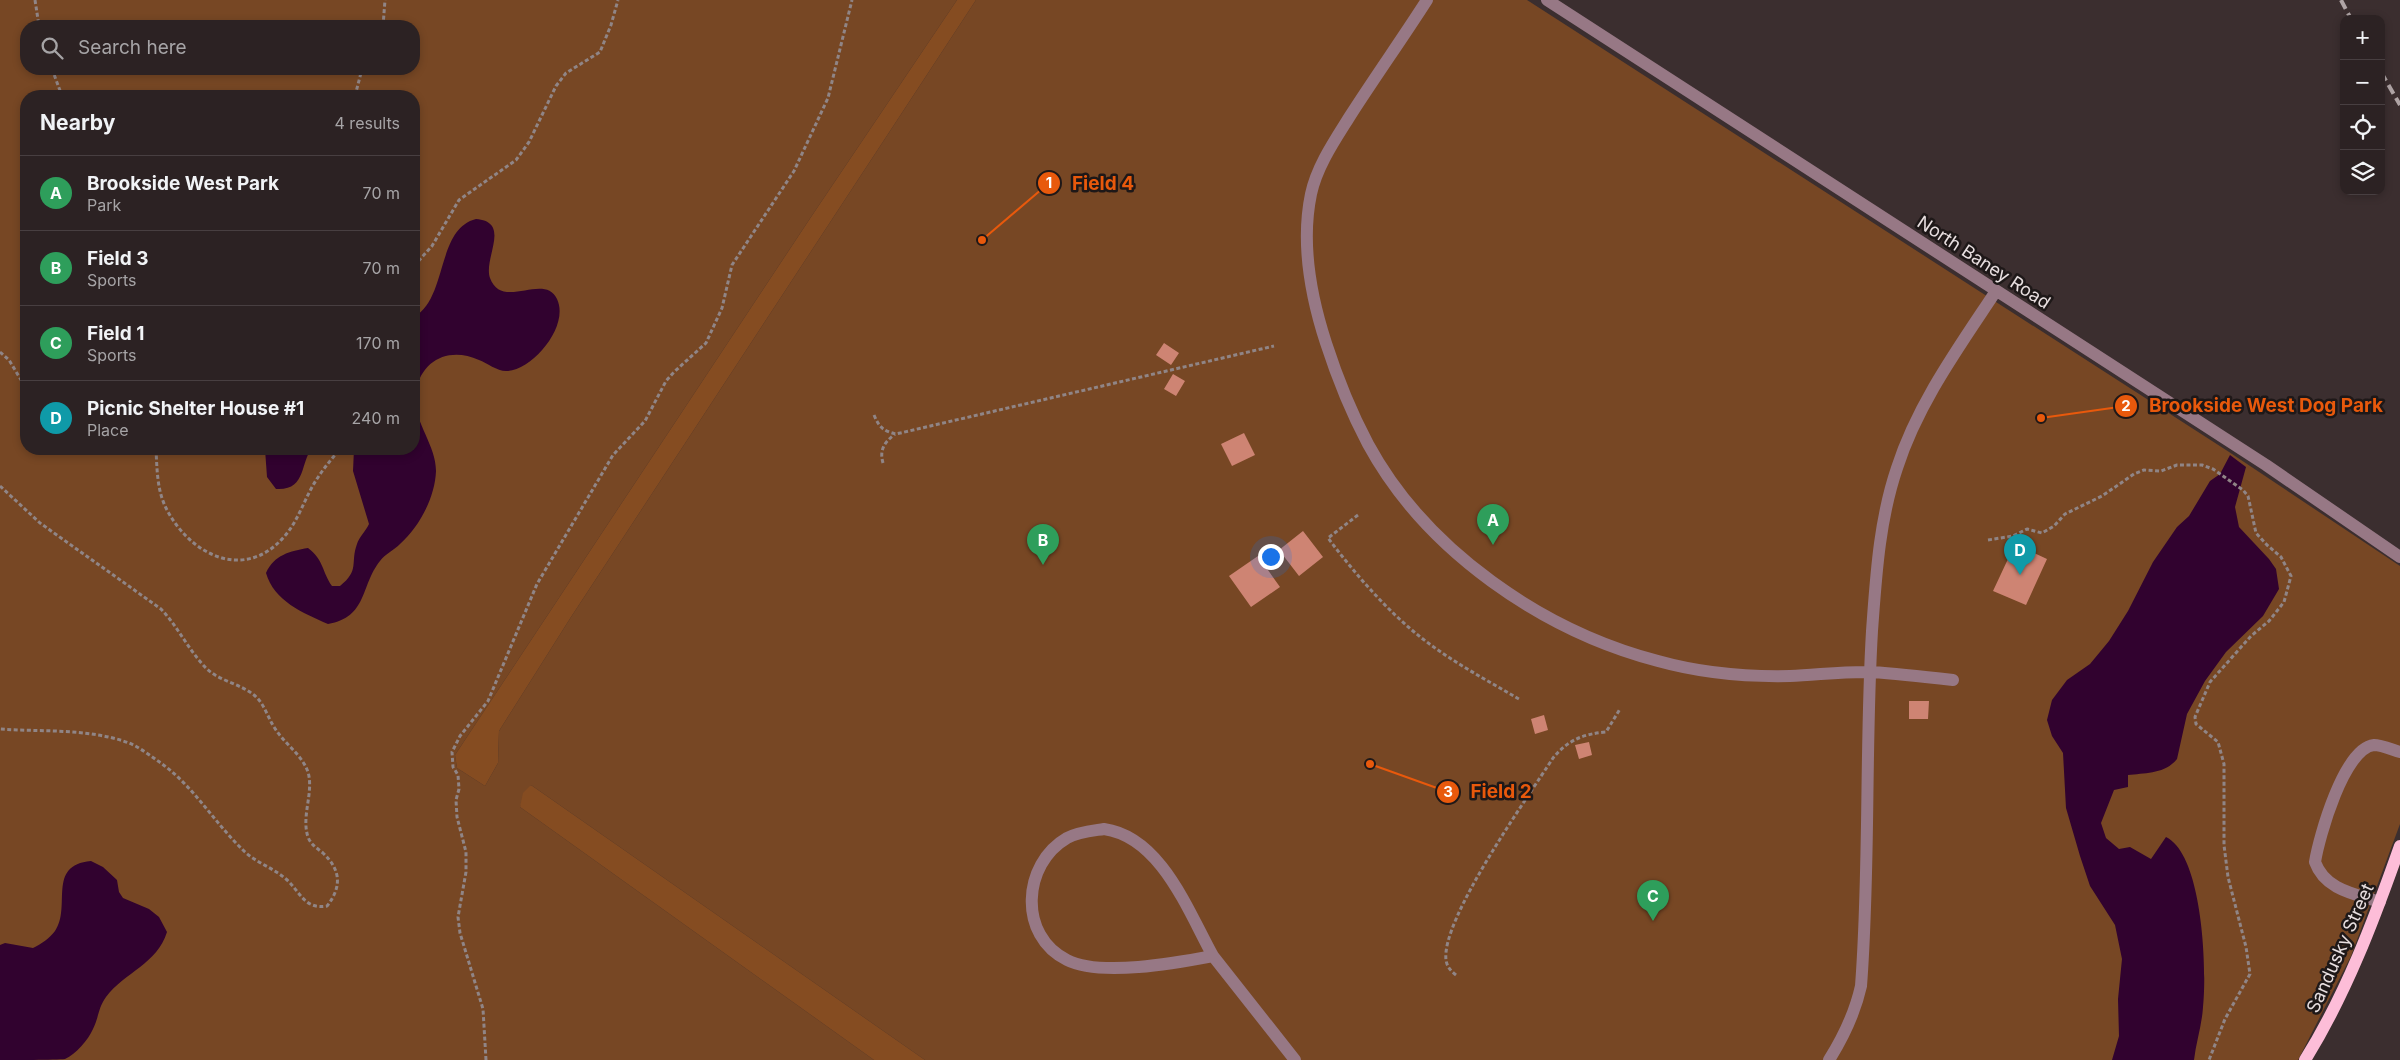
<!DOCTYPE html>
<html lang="en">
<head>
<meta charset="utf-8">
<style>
	:root { --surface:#2c2223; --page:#382f30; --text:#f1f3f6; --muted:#a6a4a6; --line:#483f41; --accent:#95b2f1 }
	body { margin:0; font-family:Inter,sans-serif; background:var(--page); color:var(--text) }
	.controls { position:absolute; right:15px; top:15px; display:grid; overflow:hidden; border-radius:10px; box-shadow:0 2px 8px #0003 }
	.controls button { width:45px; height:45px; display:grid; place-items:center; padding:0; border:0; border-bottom:1px solid var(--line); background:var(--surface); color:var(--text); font:25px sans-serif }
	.you { position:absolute; left:1270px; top:556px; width:18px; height:18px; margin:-12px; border:4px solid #fff; border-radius:50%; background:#1a73e8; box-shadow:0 0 0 8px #1a73e833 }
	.badge { display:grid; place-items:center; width:32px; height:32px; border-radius:50%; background:var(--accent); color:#fff; font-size:16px; font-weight:700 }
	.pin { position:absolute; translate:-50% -41px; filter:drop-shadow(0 1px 2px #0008) }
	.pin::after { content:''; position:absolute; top:26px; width:18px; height:15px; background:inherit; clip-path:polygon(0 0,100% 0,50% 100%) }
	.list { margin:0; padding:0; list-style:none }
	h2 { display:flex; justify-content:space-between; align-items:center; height:65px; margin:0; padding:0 20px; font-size:21px }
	h2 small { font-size:16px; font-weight:400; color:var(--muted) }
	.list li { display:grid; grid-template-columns:32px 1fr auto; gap:15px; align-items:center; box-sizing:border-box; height:75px; padding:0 20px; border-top:1px solid var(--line) }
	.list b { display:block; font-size:19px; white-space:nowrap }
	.list p { margin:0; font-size:16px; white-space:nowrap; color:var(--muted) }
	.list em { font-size:16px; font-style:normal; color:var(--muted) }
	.icon { flex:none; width:28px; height:28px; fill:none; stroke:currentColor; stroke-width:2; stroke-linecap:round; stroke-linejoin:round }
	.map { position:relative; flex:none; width:2400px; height:1060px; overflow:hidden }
	.search { position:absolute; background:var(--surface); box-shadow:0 2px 8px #0003; left:20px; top:20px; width:400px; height:55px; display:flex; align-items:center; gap:12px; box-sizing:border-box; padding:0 18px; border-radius:20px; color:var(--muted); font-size:19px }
	.panel { position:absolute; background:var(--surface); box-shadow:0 2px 8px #0003; left:20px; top:90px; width:400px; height:365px; border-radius:20px }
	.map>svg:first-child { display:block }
	.green { fill:#774724; fill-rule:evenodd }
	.forest { fill:#854c21 }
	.water { fill:#31022f }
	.building { fill:#ce8473 }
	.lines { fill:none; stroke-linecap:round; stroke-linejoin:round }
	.path { stroke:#908586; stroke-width:3; stroke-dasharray:4 2.5; stroke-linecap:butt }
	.minor { stroke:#977885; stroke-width:12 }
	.major { stroke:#fdbdd8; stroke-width:12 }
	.rail { stroke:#afa4a5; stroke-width:4; stroke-dasharray:10 5; stroke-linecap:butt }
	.labels { text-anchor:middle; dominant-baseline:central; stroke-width:5; stroke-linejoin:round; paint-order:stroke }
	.street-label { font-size:18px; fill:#e8dfe0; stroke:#1e1818 }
	.leader { fill:none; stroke:#e8590c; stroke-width:2 }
	.callout-dot { fill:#e8590c; stroke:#1e1818; stroke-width:2 }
	.mark-label { font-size:15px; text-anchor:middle; font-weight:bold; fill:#fff }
	.callout-label { font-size:19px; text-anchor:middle; font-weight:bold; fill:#e8590c; stroke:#1e1818; stroke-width:5; stroke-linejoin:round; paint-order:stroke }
</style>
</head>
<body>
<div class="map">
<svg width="2400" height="1060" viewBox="0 0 2400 1060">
	<rect width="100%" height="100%" fill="#3b2e2f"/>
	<path class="green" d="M0,0H957L811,217L455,755L457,768L485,786L498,763L499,731L571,617L976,0H1527L2226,450L2400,566V824L2351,956L2298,1060H925L531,785L520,807L874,1060H0ZM26,26H414V69H26ZM26,96H414V449H26Z"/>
	<path class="forest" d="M957,0H976L571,617L499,731L498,763L485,786L457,768L455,755L811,217Z
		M531,785L925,1060H874L520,807L523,793Z"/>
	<path class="water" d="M476,219C512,222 483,258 490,278C502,311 544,272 557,299C570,326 532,371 506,371C497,371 487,363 479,360C450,347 422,359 416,391C411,420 436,443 436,471C435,497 420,526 400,544C394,550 385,554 380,561C360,586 368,617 328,624C303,613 274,601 266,573C274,555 290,551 308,548C324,560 322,572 332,586H340C360,570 350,563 357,544C359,537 366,531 369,524L353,471L354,449H414V317C448,298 436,229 476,219Z
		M265,449H312C300,461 307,491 276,489L267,477Z
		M2230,455L2246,467L2235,507L2239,527L2269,559L2276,569L2279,589L2263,616L2226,652L2205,681L2187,714L2177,759C2165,774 2145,773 2128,775V787L2114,790L2101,823L2106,838L2119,849L2130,847L2151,859L2166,837C2203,855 2207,970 2203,1007C2202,1025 2196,1042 2194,1060H2112L2119,1036L2118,999L2122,959L2115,925L2090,886L2080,856L2066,808L2063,753L2052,736L2047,720L2052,700L2067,680L2090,664L2109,641L2128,611L2153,562L2177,527L2189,516L2210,481L2220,474Z
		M91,861L103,867L117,880L119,892L123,898L149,909L159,917L167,932C157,964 125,972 106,997C98,1008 99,1017 93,1029C88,1040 76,1054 65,1059C56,1060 12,1060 0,1060V945L5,943L33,948C41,944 50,938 55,931C72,907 46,865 91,861Z"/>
	<path class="building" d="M1164,343L1179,353L1171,365L1156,355Z
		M1173,374L1185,381L1176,396L1164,389Z
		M1244,433L1255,455L1232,466L1221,444Z
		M1303,531L1323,557L1299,576L1279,550Z
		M2015,544L2047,559L2026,605L1993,591Z
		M1258,556L1280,587L1251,607L1229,576Z
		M1909,701H1929L1928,719H1909Z
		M1544,715L1548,730L1535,734L1531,719Z
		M1589,742L1592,755L1579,759L1575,745Z"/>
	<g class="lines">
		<path class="path" d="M35,0L39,26
			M383,26L385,0
			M52,69L62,96
			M355,96L362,69
			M414,266L432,246L459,200L516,160L529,142L556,86L566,73L600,52L611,25L618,0
			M0,352L9,360L26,388
			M874,415C879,427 883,431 896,434L1274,346
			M63,449L74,453L81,449
			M156,449C157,469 157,490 166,508C189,554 243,582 283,538C296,524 302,506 311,489C319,474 329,462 340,449
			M883,463C879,449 885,442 895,434
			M0,486L40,523L161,609C178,627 188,649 205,667C218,681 239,683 254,695C265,704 268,719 276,730C286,745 302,755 308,772C314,793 301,816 308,837C311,845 317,848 323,853C341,870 342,887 327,906C304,910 300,891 286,879C272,867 254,862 242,849C213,821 193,785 158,761C149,755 139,747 129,743C89,728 41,732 0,729
			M1358,515L1328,538C1353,571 1381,604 1413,631C1445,658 1483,678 1519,699
			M1988,540L2013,536L2027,529L2042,533L2054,526L2065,514L2102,496L2134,474L2144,470L2161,471L2177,465H2202L2213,469L2243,490L2248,496L2256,533L2267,545L2281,557L2291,576L2284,602L2269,621L2251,636L2210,682L2195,717L2196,724L2218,742L2224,764V845L2228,877L2246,947L2250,974L2225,1019L2209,1060
			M1456,975C1451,971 1447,967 1446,960C1441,919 1528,797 1553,758C1568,740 1583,734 1606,732L1620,709
			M486,1060L483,1009L460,933L458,917L466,872V852L457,817L456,800L459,789L458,775L453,767L452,752L460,736L488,701L537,584L613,455L645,421L666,381L674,372L706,343L722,308L732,265L794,171L828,98L852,0"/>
		<path class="minor" d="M1427,0C1402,39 1375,77 1350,116C1335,140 1317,166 1311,194C1301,242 1311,297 1326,343C1337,377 1351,412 1368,444C1426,551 1543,631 1658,661C1701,673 1746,677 1790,676C1817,675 1845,671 1872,672C1899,674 1926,677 1953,680
			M1547,0L2266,465L2400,557
			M1104,829C1161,837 1188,911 1213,956C1176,963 1100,977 1067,960C1018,936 1022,864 1067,838C1078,832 1091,831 1104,829Z
			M2380,902C2355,894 2325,890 2315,862C2319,837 2344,748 2374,745C2381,745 2393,750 2400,752
			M1213,956L1295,1060
			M1829,1060C1844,1036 1855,1013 1861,986C1870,868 1865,749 1872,631C1876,577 1879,521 1897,468C1918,403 1959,347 1996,291"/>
		<path class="major" d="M2305,1060C2346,994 2374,920 2400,846"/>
		<path class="rail" d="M2341,0L2351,19
			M2381,72L2400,105"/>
	</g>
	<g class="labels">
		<g class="street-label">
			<text transform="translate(1984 262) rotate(33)">North Baney Road</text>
			<text transform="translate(2340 948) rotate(-66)">Sandusky Street</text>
		</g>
	</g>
	<path class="leader" d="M982 240L1049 183M2041 418L2126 406M1370 764L1448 792"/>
	<g class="callout-dot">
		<circle cx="982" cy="240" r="5"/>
		<circle cx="2041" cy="418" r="5"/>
		<circle cx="1370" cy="764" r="5"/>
		<circle cx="1049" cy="183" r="12"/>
		<circle cx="2126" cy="406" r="12"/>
		<circle cx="1448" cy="792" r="12"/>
	</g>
	<g class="mark-label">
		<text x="1049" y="188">1</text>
		<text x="2126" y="411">2</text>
		<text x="1448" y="797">3</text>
	</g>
	<g class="callout-label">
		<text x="1103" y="190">Field 4</text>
		<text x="2266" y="412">Brookside West Dog Park</text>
		<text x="1501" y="798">Field 2</text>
	</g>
</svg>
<div class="controls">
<button>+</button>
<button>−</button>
<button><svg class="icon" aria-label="locate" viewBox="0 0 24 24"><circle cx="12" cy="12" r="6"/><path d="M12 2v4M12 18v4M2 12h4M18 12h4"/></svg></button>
<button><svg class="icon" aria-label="layers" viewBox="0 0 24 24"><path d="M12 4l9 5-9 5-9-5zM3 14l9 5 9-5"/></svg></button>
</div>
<div class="you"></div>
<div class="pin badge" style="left:1493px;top:545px;background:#2e9e5b">A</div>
<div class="pin badge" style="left:1043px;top:565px;background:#2e9e5b">B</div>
<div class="pin badge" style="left:1653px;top:921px;background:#2e9e5b">C</div>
<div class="pin badge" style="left:2020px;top:575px;background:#0f9aa8">D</div>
<div class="search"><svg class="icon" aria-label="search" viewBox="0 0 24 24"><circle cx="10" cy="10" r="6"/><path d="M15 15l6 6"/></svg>Search here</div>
<section class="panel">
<h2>Nearby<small>4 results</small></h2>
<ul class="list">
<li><span class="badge" style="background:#2e9e5b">A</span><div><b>Brookside West Park</b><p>Park</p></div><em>70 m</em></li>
<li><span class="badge" style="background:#2e9e5b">B</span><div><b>Field 3</b><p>Sports</p></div><em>70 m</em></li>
<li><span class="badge" style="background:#2e9e5b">C</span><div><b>Field 1</b><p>Sports</p></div><em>170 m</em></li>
<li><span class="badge" style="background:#0f9aa8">D</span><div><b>Picnic Shelter House #1</b><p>Place</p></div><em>240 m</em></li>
</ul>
</section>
</div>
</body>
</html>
